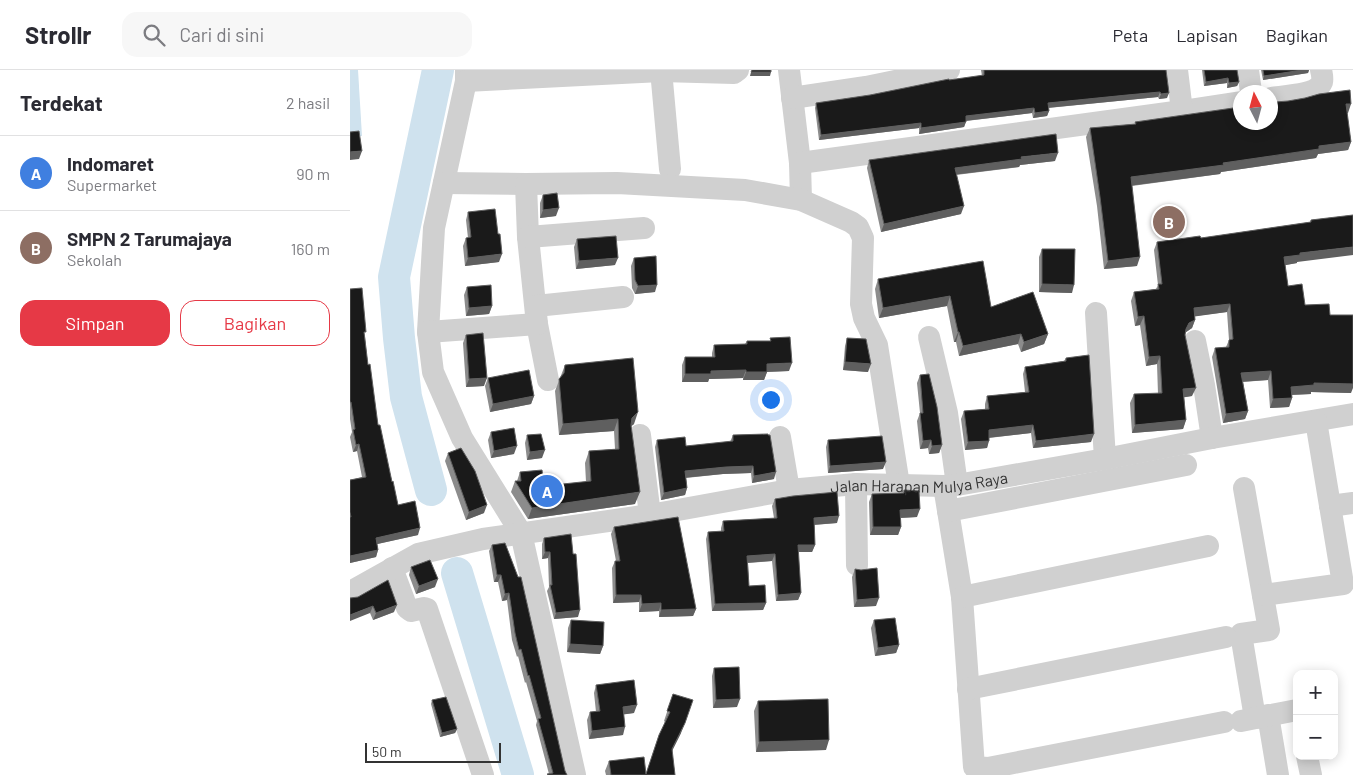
<!DOCTYPE html>
<html lang="id">
<head>
<meta charset="utf-8">
<style>
	:root { --surface:#fff; --page:#f7f7f7; --text:#2b2b33; --muted:#7c7c81; --line:#e1e1e2; --accent:#e63946 }
	body { margin:0; font-family:Barlow,sans-serif; background:var(--page); color:var(--text) }
	.controls { position:absolute; right:15px; bottom:15px; display:grid; overflow:hidden; border-radius:10px; box-shadow:0 2px 12px #0003 }
	.controls button { width:45px; height:45px; display:grid; place-items:center; padding:0; border:0; border-bottom:1px solid var(--line); background:var(--surface); color:var(--text); font:25px sans-serif }
	.compass { position:absolute; left:883px; top:15px; width:45px; height:45px; border-radius:50%; background:var(--surface); box-shadow:0 2px 12px #0003; rotate:354deg }
	.scale { position:absolute; left:15px; bottom:12px; width:136px; box-sizing:border-box; padding-left:5px; border:2px solid #333; border-top:0; font-size:14px; line-height:18px; white-space:nowrap; color:#333; -webkit-text-stroke:4px #fff; paint-order:stroke }
	.you { position:absolute; left:420px; top:329px; width:18px; height:18px; margin:-12px; border:4px solid #fff; border-radius:50%; background:#1a73e8; box-shadow:0 0 0 8px #1a73e833 }
	.badge { display:grid; place-items:center; width:32px; height:32px; border-radius:50%; background:var(--accent); color:#fff; font-size:16px; font-weight:700 }
	.pin { position:absolute; translate:-50% -50%; border:2px solid #fff; box-shadow:0 1px 5px #0006 }
	.list { margin:0; padding:0; list-style:none }
	h2 { display:flex; justify-content:space-between; align-items:center; height:65px; margin:0; padding:0 20px; font-size:21px }
	h2 small { font-size:16px; font-weight:400; color:var(--muted) }
	.list li { display:grid; grid-template-columns:32px 1fr auto; gap:15px; align-items:center; box-sizing:border-box; height:75px; padding:0 20px; border-top:1px solid var(--line) }
	.list b { display:block; font-size:19px; white-space:nowrap }
	.list p { margin:0; font-size:16px; white-space:nowrap; color:var(--muted) }
	.list em { font-size:16px; font-style:normal; color:var(--muted) }
	.actions { display:flex; gap:10px; padding:15px 20px }
	.actions a { flex:1; padding:11px 0; border:1px solid var(--accent); border-radius:15px; text-align:center; font-size:18px; color:var(--accent) }
	.actions .main { background:var(--accent); color:#fff }
	.icon { flex:none; width:28px; height:28px; fill:none; stroke:currentColor; stroke-width:2; stroke-linecap:round; stroke-linejoin:round }
	.map { position:relative; flex:none; width:1003px; height:705px; overflow:hidden }
	header { display:flex; align-items:center; gap:30px; box-sizing:border-box; height:70px; padding:0 25px; background:var(--surface); border-bottom:1px solid var(--line) }
	header strong { font-size:24px }
	nav { display:flex; gap:28px; margin-inline-start:auto; font-size:18px }
	.search { width:350px; height:45px; background:var(--page); display:flex; align-items:center; gap:12px; box-sizing:border-box; padding:0 18px; border-radius:15px; color:var(--muted); font-size:19px }
	main { display:flex }
	aside { flex:1; background:var(--surface) }
	.map>svg:first-child { display:block }
	.water { fill:#cfe2ee }
	.lines { fill:none; stroke-linecap:round; stroke-linejoin:round }
	.river { stroke:#cfe2ee; stroke-width:32 }
	.minor { stroke:#d0d0d0; stroke-width:22 }
	.wall { fill:#8c8c8c }
	.shaded-wall { fill:#5f5f5f }
	.building { fill:#1a1a1a; stroke:#5f5f5f }
	.labels { text-anchor:middle; dominant-baseline:central; stroke-width:5; stroke-linejoin:round; paint-order:stroke }
	.street-label { font-size:16px; fill:#333; stroke:#fff }
</style>
</head>
<body>
<header>
<strong>Strollr</strong>
<div class="search"><svg class="icon" aria-label="search" viewBox="0 0 24 24"><circle cx="10" cy="10" r="6"/><path d="M15 15l6 6"/></svg>Cari di sini</div>
<nav><a>Peta</a><a>Lapisan</a><a>Bagikan</a></nav>
</header>
<main>
<aside>
<h2>Terdekat<small>2 hasil</small></h2>
<ul class="list">
<li><span class="badge" style="background:#3f7fe0">A</span><div><b>Indomaret</b><p>Supermarket</p></div><em>90 m</em></li>
<li><span class="badge" style="background:#8d6e63">B</span><div><b>SMPN 2 Tarumajaya</b><p>Sekolah</p></div><em>160 m</em></li>
</ul>
<div class="actions"><a class="main">Simpan</a><a>Bagikan</a></div>
</aside>
<div class="map">
<svg width="1003" height="705" viewBox="0 0 1003 705">
	<rect width="100%" height="100%" fill="#fff"/>
	<path class="water" d="M0,0H8L12,66L0,67Z"/>
	<g class="lines">
		<path class="river" d="M81,420L56,327L49,268L44,207L88,0
			M107,503L168,705"/>
		<g class="minor">
			<path d="M116,0V11L84,158L78,262L83,302L112,368L171,463L225,705"/>
			<path d="M311,0L320,99"/>
			<path d="M439,0L450,93L451,130"/>
			<path d="M898,0L901,22"/>
			<path d="M116,11L311,1L384,3L388,0"/>
			<path d="M442,28L516,17L599,0"/>
			<path d="M921,28C933,26 967,25 972,12C973,8 972,4 971,0"/>
			<path d="M832,41L891,32"/>
			<path d="M450,93L832,41L827,0"/>
			<path d="M94,113L176,114L267,113L395,120L451,130L501,152L508,157L513,168L511,234L514,248L527,275L549,415"/>
			<path d="M176,114L178,167L187,254L198,310"/>
			<path d="M178,167L294,158"/>
			<path d="M186,236L273,227"/>
			<path d="M746,243L755,389"/>
			<path d="M78,262L187,254"/>
			<path d="M579,267L597,343L607,415"/>
			<path d="M845,271L854,315L862,368"/>
			<path d="M290,365L300,445"/>
			<path d="M430,367L439,420"/>
			<path d="M506,414L507,495"/>
			<path d="M594,416L612,527L624,697L638,698L874,652"/>
			<path d="M894,418L919,560L891,564L905,648"/>
			<path d="M980,436L1003,433"/>
			<path d="M598,441L836,395"/>
			<path d="M42,498L57,538L61,541L74,538L77,539L133,705"/>
			<path id="s1" d="M0,522L68,484L133,469L300,445L439,420L506,414L594,416L607,415L755,389L862,368L1003,344"/>
			<path d="M913,525L993,514L966,351"/>
			<path d="M612,527L858,476"/>
			<path d="M618,619L876,567"/>
			<path d="M918,645L928,705"/>
			<path d="M891,651L947,640"/>
			<path d="M957,686L961,705"/>
		</g>
	</g>
	<path class="wall" d="M631,0H816L817,28L809,29L808,27L698,38L699,41L697,46L683,48L682,43L616,51L614,57L569,64V58L469,70L465,38L466,33L520,25L599,10L632,6Z
		M852,0H887L889,12L887,16L877,18V13L854,16Z
		M911,0H959L958,3L913,10Z
		M997,43L1001,72L998,80L968,84L966,88L871,102L870,104L782,116L787,196L754,199L747,136L736,67L740,58L785,54V52L998,43Z
		M519,90L705,91L670,95L669,97L606,105L611,144L531,162L517,98Z
		M193,125L206,146L190,148V133Z
		M118,142L149,192L115,196L113,176L116,168H118L116,150Z
		M1003,145L947,192V193L935,195L938,216L955,235L980,245L1001,323L961,322V324L942,325V328L939,337L920,338L918,310L893,312L898,341L895,349L873,353L862,287L865,278L876,277L879,270L877,242L845,246V250L842,258L835,263L842,326L834,327L836,350L833,359L782,363L780,333L784,324H808L807,294L796,296L790,255L785,256L781,231L784,222L806,219L808,215L804,180L807,172L851,168L960,152L961,150Z
		M227,169L265,195L226,199L224,177Z
		M692,179L722,223L689,222V187Z
		M284,188L305,222L285,224L282,218L281,196Z
		M528,209L641,237L698,264L694,274L671,282L668,274L609,286L606,272H604L597,236L529,248L525,219Z
		M117,217L142,236L139,244L116,246L114,225Z
		M0,219L15,267L18,295L28,355L48,435L68,465L27,474L28,480L26,487L0,493V410L12,407L7,381L3,382L0,367L2,362L0,349Z
		M116,265L134,316L116,317L113,273Z
		M420,268L439,301L417,302L414,310H393V308L359,309L358,312H332V295L335,287H362V283L364,275L395,274L397,271H420Z
		M497,268L518,302L493,300L495,276Z
		M716,288L741,372L683,378L681,363L639,368L637,378L615,380L611,349L614,341L635,339V334L637,326L675,322L673,304L675,297L714,291Z
		M215,295L284,354L281,356L285,434L178,449L161,422L165,411H167L170,402L194,416L236,412L235,393L239,381L265,379L264,361L209,365L205,321Z
		M570,305L592,375L589,383L579,384L578,378L570,379L567,351L570,343L567,313Z
		M138,308L184,326L181,334L140,342L135,316Z
		M141,362L164,384L141,388L138,370Z
		M177,365L192,388L177,390L175,373Z
		M383,365L424,409L402,413L401,403L373,404L336,408L337,418L335,425L311,430L305,377L307,370L336,376L380,372Z
		M478,370L533,399L478,403L476,377Z
		M98,383L134,443L116,450L95,391Z
		M554,420L567,447L551,448V457L548,465H520L519,432L522,424L553,423Z
		M425,429L487,453L464,455L465,475L462,482H448L451,523L448,530L426,531L422,491L398,493L399,516L416,533L413,540L362,541L356,469L358,462L371,461V458L373,451L424,448L422,436Z
		M264,457L346,539L343,546L309,547V541L289,542V532L263,533L262,498L265,491H266L261,464Z
		M194,468L228,547L204,549L197,521L199,517L198,488L192,489V474Z
		M155,473L215,701L217,705H197L199,704L186,655L187,651L176,612L175,613L168,586L167,587L162,570L157,530L152,531L148,512H144L139,481L142,475Z
		M61,497L85,517L66,524L59,505Z
		M505,499L526,536L504,537L502,507Z
		M0,528L44,542L23,550L20,543Z
		M221,550L253,576L250,584L217,582L218,558Z
		M524,550L549,575L546,583L525,586L521,558Z
		M364,598L387,637L363,638L362,606Z
		M246,615L284,643L274,644L273,665L239,669L237,650L240,642H246L244,623Z
		M323,624L331,663L322,681L325,705H256L255,701L259,691L296,704L315,652L314,651Z
		M82,630L107,659L105,663L90,667L81,634Z
		M408,631L476,680L406,682L404,641Z"/>
	<path class="shaded-wall" d="M952,0H959L958,3L913,10L914,6Z
		M401,2H421L420,6H400Z
		M878,8L877,13L854,16L856,12Z
		M889,12L887,16L877,18L879,13Z
		M810,22L808,27L696,38L698,33Z
		M819,23L817,28L809,29L811,24Z
		M996,34H1001L998,43H993Z
		M684,38L682,43L614,51L616,46Z
		M699,41L697,46L683,48L685,43Z
		M616,52L614,57L569,64L571,58Z
		M571,53L569,58L469,70L471,65Z
		M1001,72L998,80L968,84L966,88L871,102L870,104L778,116L781,107L873,93L969,76Z
		M12,81L9,89L0,90V82Z
		M708,83L705,91L670,95L669,97L602,105L605,98L671,87Z
		M614,136L611,144L531,162L534,154Z
		M209,138L206,146L190,148L193,140Z
		M1003,177V185L947,192V193L931,196L934,187L950,183Z
		M152,184L149,192L115,196L118,188Z
		M790,187L787,196L754,199L758,191Z
		M268,188L265,195L226,199L229,191Z
		M692,214L724,215L722,223L689,222Z
		M307,215L305,222L285,224L288,216Z
		M600,226L597,236L529,248L533,238Z
		M880,234L877,242L841,247L844,238Z
		M142,236L139,244L116,246L119,238Z
		M794,246L790,255L785,256L788,247Z
		M845,250L842,258L836,262L832,267L839,253Z
		M608,262H609L606,272H604Z
		M671,264L668,274L609,286L613,276Z
		M698,264L694,274L671,282L674,272Z
		M810,286L807,294L796,296L799,287Z
		M495,292L521,294L518,302L493,300Z
		M442,293L439,301L414,302L417,294Z
		M396,300L393,308L359,309L358,312H332L335,304L361,301Z
		M921,301L918,310L888,312L891,303Z
		M396,302H417L414,310H393Z
		M137,308L134,316L116,317L119,309Z
		M964,313L1003,314V318L1001,323L961,322V324L938,325L941,317Z
		M846,318L842,326L830,328L833,319Z
		M184,326L181,334L140,342L143,334Z
		M942,328L939,337L920,338L923,329Z
		M898,341L895,349L873,353L876,344Z
		M288,342L284,354L278,359L282,348Z
		M268,349L264,361L209,365L213,354Z
		M836,350L833,359L782,363L785,355Z
		M683,355L681,363L636,368L639,360Z
		M744,364L741,372L683,378L686,371Z
		M581,370L578,378L570,379L573,371Z
		M639,371L637,378L615,380L618,372Z
		M9,374L7,381L3,382L6,375Z
		M592,375L589,383L579,384L582,376Z
		M167,376L164,384L141,388L144,381Z
		M195,380L192,388L177,390L180,382Z
		M536,392L533,399L478,403L480,396Z
		M403,396L401,403L373,404L332,408L335,401L376,397Z
		M426,402L424,409L402,413L404,406Z
		M337,418L335,425L311,430L314,423Z
		M290,422L285,434L178,449L182,438Z
		M137,435L134,443L116,450L119,442Z
		M570,439L567,447L548,448L550,440Z
		M489,446L487,453L461,455L464,448Z
		M523,457H551L548,465H520Z
		M70,458L68,465L23,475L26,468Z
		M448,475H465L462,482H445Z
		M28,480L26,487L0,493V486Z
		M195,482H200L198,488L192,489Z
		M425,484L422,491L395,493L397,486Z
		M147,505H151L148,512H144Z
		M88,509L85,517L66,524L69,516Z
		M159,523L157,530L152,531L155,524Z
		M451,523L448,530L426,531L428,525Z
		M266,525H291L289,532L263,533Z
		M529,528L526,536L504,537L507,530Z
		M311,533L309,541L289,542L292,534Z
		M416,533L413,540L362,541L365,534Z
		M47,535L44,542L23,550L26,543Z
		M23,536L20,543L0,551V545Z
		M346,539L343,546L309,547L311,540Z
		M230,540L228,547L204,549L206,543Z
		M220,574L253,576L250,584L217,582Z
		M549,575L546,583L525,586L528,578Z
		M390,629L387,637L363,638L366,630Z
		M287,635L284,643L270,645L273,637Z
		M335,653L331,663L318,689L322,679Z
		M275,657L273,665L239,669L242,661Z
		M107,659L105,663L90,667L92,663Z
		M479,670L476,680L406,682L409,672Z"/>
	<path class="building" d="M402,0H421V2H401Z
		M634,0H816L819,23L811,24L810,22L777,25L698,33L699,41L685,43L684,38L616,46V52L571,58V53L471,65L466,33L520,25L599,9V10L634,5Z
		M854,0H887L889,12L879,13L878,8L856,12Z
		M913,0H952L914,6Z
		M1000,20L1001,34H996L1001,72L969,76V79L873,93L874,95L781,107L790,187L758,191L750,127L740,58L786,54L785,52L890,37V52H920V31L925,32L938,31L955,28L969,24Z
		M9,61L12,81L0,82V62Z
		M706,64L708,83L671,87L672,89L605,98L614,136L534,154L519,90Z
		M207,123L209,138L193,140V125Z
		M145,139L148,164H150L152,184L118,188L116,168L121,167L118,142Z
		M1003,145V177L950,183V185L934,187L938,216L952,214L955,235L979,234L980,245H1003V314L964,313V315L941,317L942,328L923,329L921,301L891,303L898,341L876,344L865,278L879,277V270L883,269L880,234L844,238L845,250L839,253L836,259L835,265L846,318L833,319L836,350L785,355L784,324L812,323L810,286L799,287L794,246L788,247L784,222L809,219L808,214H812L807,172L850,166L851,168L961,152V150Z
		M266,166L268,188L229,191L227,169Z
		M692,179H725L724,215L692,214Z
		M306,186L307,215L288,216L285,210L284,188Z
		M633,191L641,237L683,222L698,264L674,272L671,264L613,276L609,262H608L600,226L533,238L528,209Z
		M141,215L142,236L119,238L117,217Z
		M12,218L16,262H14L18,295L20,294L28,355H30L42,412L43,411L48,435L65,431L70,458L26,468L28,480L0,486V447H1L0,442V410L16,407L9,374L6,375L3,360L5,359L1,332H0V219Z
		M133,263L137,308L119,309L116,265Z
		M440,267L442,293L417,294V302H396V300L361,301V304H335V287H365L364,275L397,274V271H421L420,268Z
		M497,268L516,269L521,294L495,292Z
		M739,285L744,364L686,371L683,355L639,360V371L618,372L614,341L639,339L637,326L679,322L675,297L716,291V288Z
		M283,288L288,342L282,348L281,355L290,422L182,438L165,411H171L170,402L192,400L194,416L241,411L239,381L269,379L268,349L213,354L209,309L214,303L215,295Z
		M179,300L184,326L143,334L138,308Z
		M579,304L587,337L592,375L582,376L581,370L573,371L570,343H573L570,305Z
		M164,358L167,376L144,381L141,362Z
		M191,364L195,380L180,382L177,365Z
		M418,364V365H420L426,402L404,406L403,396L376,397L335,401L337,418L314,423L307,370L335,367L336,376L383,371V365Z
		M532,366L536,392L480,396L478,370Z
		M111,378L125,401L137,435L119,442L98,383Z
		M554,420L569,421L570,439L550,440L551,457H523L522,424L554,423Z
		M487,422L489,446L464,448L465,475H448L451,523L428,525L425,484L397,486L399,516L415,515L416,533L365,534L358,462L374,461L373,451L427,448L425,429L443,426Z
		M328,447L346,539L311,540V533L292,534L291,525H266L265,491H270L264,457Z
		M221,464L223,484H226L230,540L206,543L200,515H202L200,482H195L194,468Z
		M155,473L168,507H171L215,701L217,705H198L197,704L203,703L188,649L191,648L179,605L178,606L171,579L169,580L165,563L159,523L155,524L151,505H147L142,475Z
		M80,490L88,509L69,516L61,497Z
		M527,498L529,528L507,530L505,499L511,500Z
		M38,510L47,535L26,543L23,536L0,545V528L8,527Z
		M545,548L549,575L528,578L524,550Z
		M221,550L254,552L253,576L220,574Z
		M389,597L390,629L366,630L364,598Z
		M284,610L287,635L273,637L275,657L242,661L240,642L250,641L246,615Z
		M323,624L343,630L335,653L322,679L325,705H261L259,691L294,687L296,704L309,665L320,642L317,641Z
		M96,627L107,659L92,663L82,630Z
		M478,629L479,670L409,672L408,631Z"/>
	<g class="labels">
		<g class="street-label">
			<text stroke="none"><textPath href="#s1" startOffset="585">Jalan Harapan Mulya Raya</textPath></text>
		</g>
	</g>
</svg>
<div class="controls">
<button>+</button>
<button>−</button>
</div>
<svg class="compass" viewBox="-18 -18 36 36"><path d="M0-13l5 13h-10z" fill="#e53935"/><path d="M0 13l5-13h-10z" fill="#7c7c81"/></svg>
<div class="scale">50 m</div>
<div class="you"></div>
<div class="pin badge" style="left:197px;top:421px;background:#3f7fe0">A</div>
<div class="pin badge" style="left:819px;top:152px;background:#8d6e63">B</div>
</div>
</main>
</body>
</html>
